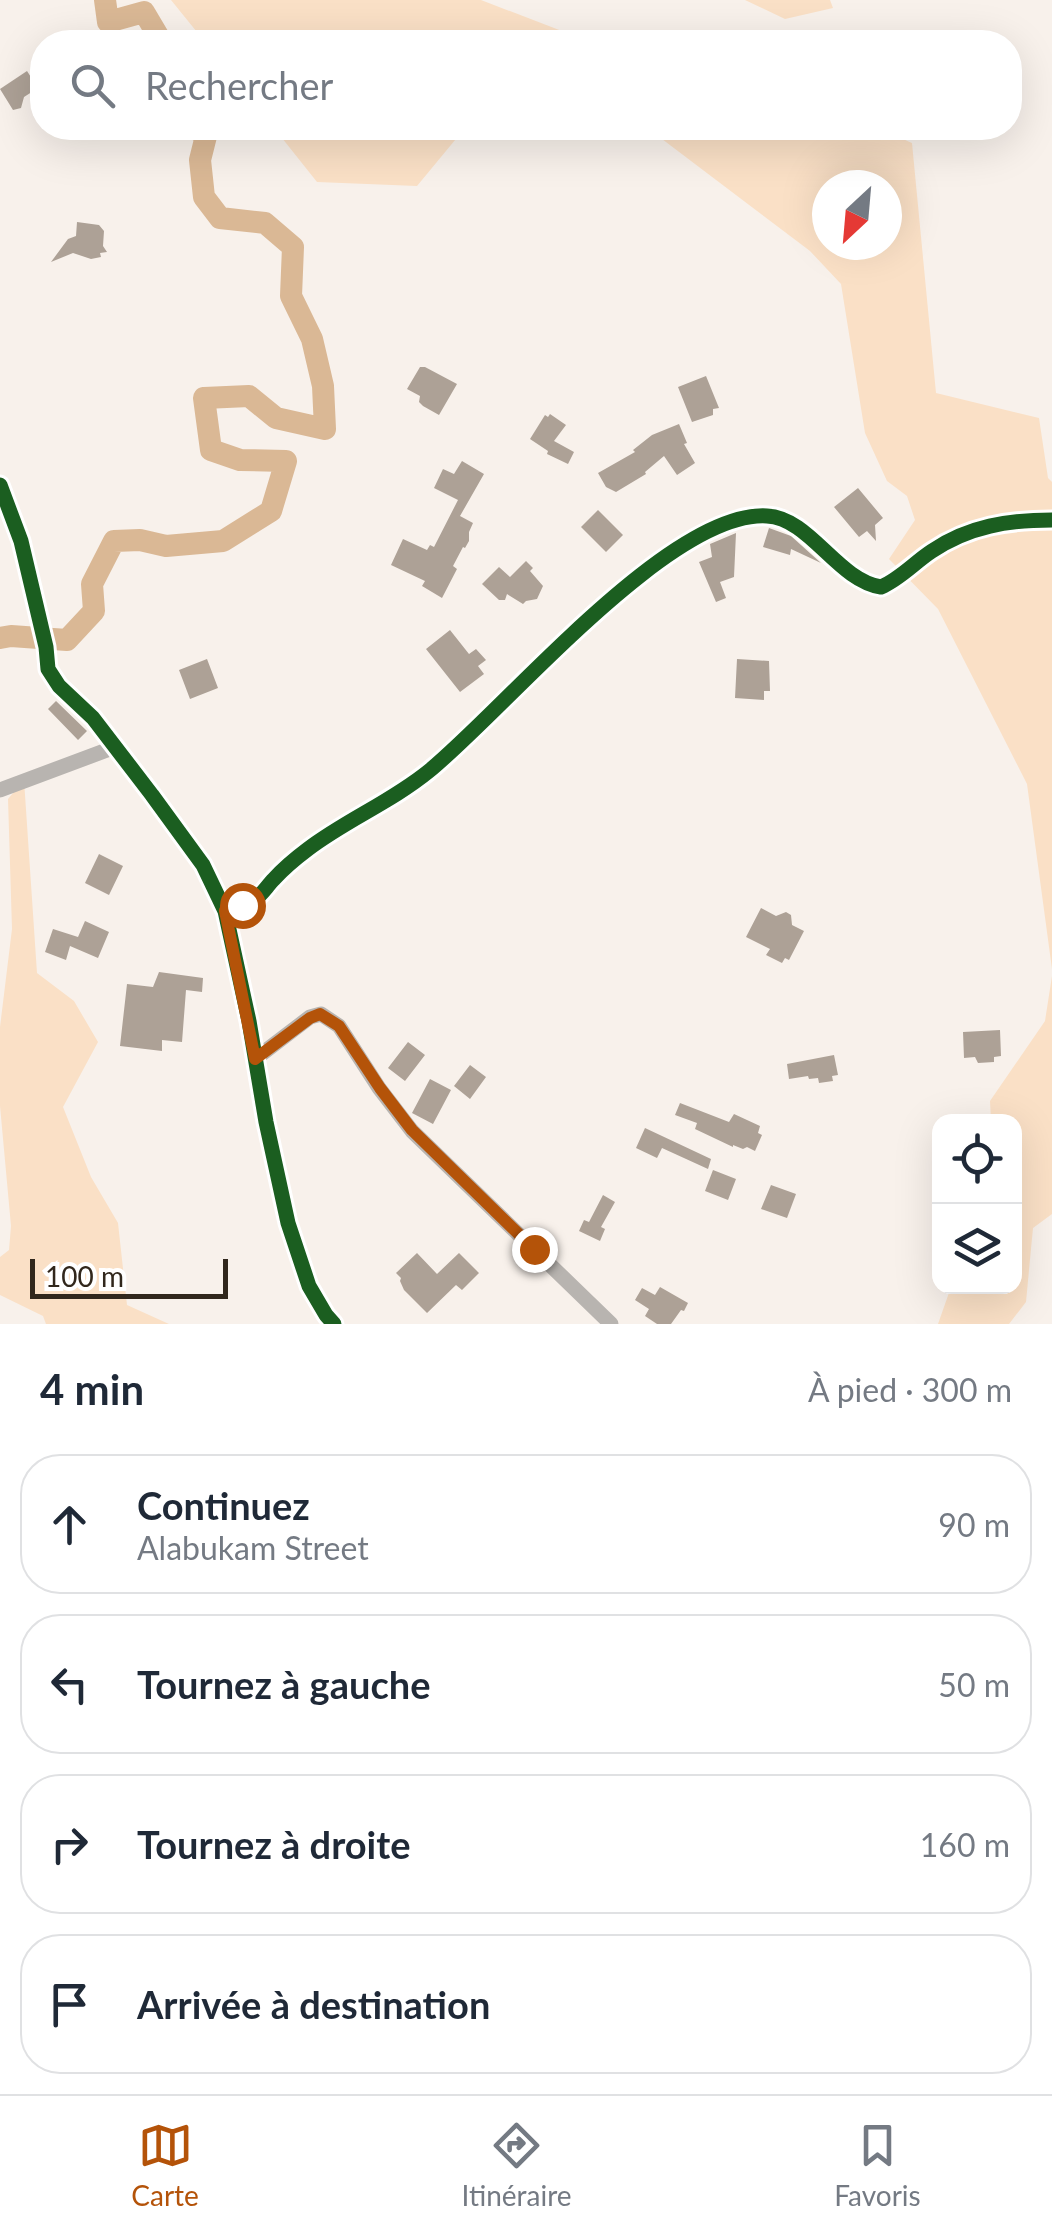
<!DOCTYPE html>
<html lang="fr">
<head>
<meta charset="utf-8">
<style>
	:root { --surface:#fff; --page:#f2f2f3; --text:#1f2937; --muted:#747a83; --line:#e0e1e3; --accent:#b45309 }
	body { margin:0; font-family:Lato,sans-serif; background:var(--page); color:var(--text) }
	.controls { position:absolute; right:30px; bottom:30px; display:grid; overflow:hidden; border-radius:20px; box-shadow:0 10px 40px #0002 }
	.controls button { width:90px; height:90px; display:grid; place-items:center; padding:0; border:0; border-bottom:2px solid var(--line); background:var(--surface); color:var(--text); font:50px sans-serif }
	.compass { position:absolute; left:812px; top:170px; width:90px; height:90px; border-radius:50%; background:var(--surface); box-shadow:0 10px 40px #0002; rotate:206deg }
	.scale { position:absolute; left:30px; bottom:25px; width:198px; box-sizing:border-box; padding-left:10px; border:5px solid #31271c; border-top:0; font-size:28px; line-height:35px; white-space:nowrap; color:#31271c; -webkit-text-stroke:8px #fff; paint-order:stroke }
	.stop { position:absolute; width:30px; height:30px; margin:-22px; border:8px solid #b45309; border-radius:50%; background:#fff }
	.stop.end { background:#b45309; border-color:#fff; box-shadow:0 2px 10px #0008 }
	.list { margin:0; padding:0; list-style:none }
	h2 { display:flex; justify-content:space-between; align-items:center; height:130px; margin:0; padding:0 40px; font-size:42px }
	h2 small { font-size:32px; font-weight:400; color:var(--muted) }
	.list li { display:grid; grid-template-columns:65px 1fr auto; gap:30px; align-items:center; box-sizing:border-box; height:140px; margin:0 20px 20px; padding:0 20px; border:2px solid var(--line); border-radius:40px }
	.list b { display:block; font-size:38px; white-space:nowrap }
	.list p { margin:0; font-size:32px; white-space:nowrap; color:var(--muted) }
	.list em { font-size:32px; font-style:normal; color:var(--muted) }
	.icon { flex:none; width:55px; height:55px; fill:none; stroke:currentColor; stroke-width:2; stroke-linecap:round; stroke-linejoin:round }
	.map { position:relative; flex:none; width:1052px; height:1324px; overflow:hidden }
	.search { position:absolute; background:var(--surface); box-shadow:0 10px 40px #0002; left:30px; right:30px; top:30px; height:110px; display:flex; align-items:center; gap:25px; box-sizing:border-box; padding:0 35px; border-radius:40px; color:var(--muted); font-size:38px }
	.sheet { height:770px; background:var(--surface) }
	nav { display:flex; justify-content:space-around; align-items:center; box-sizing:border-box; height:140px; border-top:2px solid var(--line); background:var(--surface); font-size:28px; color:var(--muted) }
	nav a { display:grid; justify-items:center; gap:5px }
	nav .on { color:var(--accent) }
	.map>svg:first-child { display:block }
	.green { fill:#fae0c6; fill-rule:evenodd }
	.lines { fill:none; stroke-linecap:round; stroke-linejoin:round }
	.river { stroke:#dab895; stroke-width:22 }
	.building { fill:#ada196 }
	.minor { stroke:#b8b4b0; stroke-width:15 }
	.tertiary { stroke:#b8b4b0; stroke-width:18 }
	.cycleway-casing { stroke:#fff; stroke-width:21 }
	.cycleway { stroke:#1b5e20; stroke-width:15 }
	.route { stroke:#b45309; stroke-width:12 }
</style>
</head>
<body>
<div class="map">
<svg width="1052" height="1324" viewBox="0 0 1052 1324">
	<rect width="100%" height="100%" fill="#f8f1eb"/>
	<path class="green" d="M171,0H481L580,38L610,42H205Z
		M745,0H830L833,8L785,19Z
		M274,128H465L417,186L317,182Z
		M636,128H878L912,143L936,393L1039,418L1048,478L1052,482V969L1027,784L938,609L889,559L915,520L907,496L887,481L865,433L841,284L810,251L658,136ZM827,185H887V245H827Z
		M24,780L37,973L74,1001L98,1042L63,1107L91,1177L118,1223L127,1305L169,1324H46L43,1316L0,1295V1257L9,1250L11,1226L0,1106V1027L12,929L8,799Z
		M1052,976V1214L1033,1228L1026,1302L1009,1324H938L951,1287L1014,1286V1122L991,1121L990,1101L1045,1021Z"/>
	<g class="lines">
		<path class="river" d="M105,0L108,22L144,12L160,39L159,42
			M0,638L11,636L67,640L94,611L92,584L114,541L140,540L166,546L223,541L271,511L286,461L240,460L211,450L204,398L249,396L276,418L325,429L323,386L312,339L291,296L293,247L265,223L220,218L204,197L200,160L206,136L195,128"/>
	</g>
	<path class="building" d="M27,71L38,88L24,97L21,108L13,110L0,89Z
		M77,222L99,225L104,231L103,246L107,252L100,253L101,257L91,259L73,253L51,262L68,239L76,236Z
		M420,367H425L457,384L439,415L423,406L419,402L420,396L407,389Z
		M706,376L719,408L713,409V415L692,422L678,387Z
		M550,414L566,425L554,441L574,452L568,464L547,454L548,451L530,439L545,415L548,417Z
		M679,424L687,443L684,444L695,463L677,475L664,456L645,472L646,474L616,492L606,487L598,473L635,452L633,450L652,435Z
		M462,461L484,474L460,516L473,523L469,532V541L465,548L463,547L453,566L457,569L442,598L422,586L425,581L391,565L403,539L427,550L430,545L434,547L458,500L434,488L443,469L454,474Z
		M858,488L883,518L875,525L876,541L867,531L859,537L834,507Z
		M598,510L623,535L606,552L581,527Z
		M769,528L791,536L821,563L791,549L790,555L763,547Z
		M736,533L734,577L720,582L726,598L716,602L699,562L712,557L710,544Z
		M526,561L533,568L530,571L543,586L537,599L526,601L523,604L507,594L505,600H499L482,584L499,567L510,577Z
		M450,630L469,654L476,649L486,660L478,666L484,674L460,692L426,649Z
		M207,659L218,688L190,699L179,670Z
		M737,659L769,661L770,691H764V700L735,698Z
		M56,701L87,731L78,740L48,709Z
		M99,854L123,866L109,895L85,883Z
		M761,908L776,916L786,912L791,915L792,925L804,931L789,960L785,958L782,963L766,955L770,949L746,937Z
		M85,921L109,932L98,958L70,946L66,960L45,952L53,929L78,937Z
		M159,972L203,978L202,992L186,990L182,1042L162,1040V1051L120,1046L127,984L153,987Z
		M1000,1030L1001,1056L994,1057V1062L978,1063L975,1057L964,1058L963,1032Z
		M408,1042L425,1055L405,1081L388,1068Z
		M834,1055L838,1075L832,1076L833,1081L819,1083L818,1078L809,1079L808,1076L789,1079L787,1064Z
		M470,1065L486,1077L470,1099L454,1086Z
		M430,1079L451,1090L433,1124L412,1113Z
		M680,1103L729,1122L734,1114L760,1126L758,1133L762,1135L755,1151L747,1147L743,1149L733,1145V1147L695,1129L697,1123L675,1115Z
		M645,1128L711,1159L708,1169L662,1148L657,1158L636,1148Z
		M713,1170L736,1179L728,1200L705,1191Z
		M771,1185L796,1194L787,1218L761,1209Z
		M603,1195L615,1202L601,1227L605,1229L600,1241L579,1231L584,1220L589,1222Z
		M417,1253L437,1274L459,1253L479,1273L462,1290L456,1285L427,1313L404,1290L400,1281L401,1278L396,1273Z
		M660,1287L688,1303L684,1311L681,1310L671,1324H657L645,1316L649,1309L635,1300L642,1288L655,1295Z"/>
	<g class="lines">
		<path class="minor" d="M0,790L115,747
			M225,911C234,908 245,906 253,901C261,896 267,886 274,879C284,868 296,858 308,849C346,820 391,802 429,771C505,709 670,510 767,516C810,518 837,580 881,587C900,579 915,562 932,551C969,526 1009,520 1052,520
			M255,1059L310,1017L321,1014L339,1026L379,1088L412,1131L611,1324"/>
		<path class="tertiary" d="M0,485L21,541L46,647L48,669L59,686L93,718L152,795L203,865L225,911L249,1021L266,1122L288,1223L309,1286L326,1315L334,1324"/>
		<defs>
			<path id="cycleway" d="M0,485L21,541L46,647L48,669L59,686L93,718L152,795L203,865L225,911L249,1021L266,1122L288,1223L309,1286L326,1315L334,1324
				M225,911C234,908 245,906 253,901C261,896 267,886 274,879C284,868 296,858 308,849C346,820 391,802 429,771C505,709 670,510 767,516C810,518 837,580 881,587C900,579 915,562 932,551C969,526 1009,520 1052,520"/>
		</defs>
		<use href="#cycleway" class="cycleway-casing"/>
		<use href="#cycleway" class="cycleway"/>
	</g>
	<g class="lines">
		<path class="route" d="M242,905L225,911L255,1059L310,1018L320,1014L339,1026L380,1088L412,1130L534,1249"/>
	</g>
</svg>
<div class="controls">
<button><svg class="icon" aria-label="locate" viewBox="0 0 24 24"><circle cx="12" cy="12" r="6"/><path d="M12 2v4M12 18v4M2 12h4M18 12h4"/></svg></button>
<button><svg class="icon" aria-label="layers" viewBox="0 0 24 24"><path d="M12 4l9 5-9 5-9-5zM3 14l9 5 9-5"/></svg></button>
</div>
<svg class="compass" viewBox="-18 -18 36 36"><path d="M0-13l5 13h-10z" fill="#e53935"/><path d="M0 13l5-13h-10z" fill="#747a83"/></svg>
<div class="scale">100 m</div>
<div class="stop" style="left:242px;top:905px"></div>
<div class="stop end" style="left:534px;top:1249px"></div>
<div class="search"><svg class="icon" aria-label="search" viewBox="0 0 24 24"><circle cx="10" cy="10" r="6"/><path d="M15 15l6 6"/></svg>Rechercher</div>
</div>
<section class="sheet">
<h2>4 min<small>À pied · 300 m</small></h2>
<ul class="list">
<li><svg class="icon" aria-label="ahead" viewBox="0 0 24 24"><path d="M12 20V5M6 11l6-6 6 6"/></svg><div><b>Continuez</b><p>Alabukam Street</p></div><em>90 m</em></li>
<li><svg class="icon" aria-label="left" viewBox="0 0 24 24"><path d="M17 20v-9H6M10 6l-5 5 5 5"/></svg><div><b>Tournez à gauche</b></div><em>50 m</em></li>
<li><svg class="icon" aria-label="right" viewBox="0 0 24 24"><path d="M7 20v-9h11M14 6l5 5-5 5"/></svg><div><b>Tournez à droite</b></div><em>160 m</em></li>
<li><svg class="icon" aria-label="arrive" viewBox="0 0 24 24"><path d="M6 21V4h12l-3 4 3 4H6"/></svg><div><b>Arrivée à destination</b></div></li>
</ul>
</section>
<nav>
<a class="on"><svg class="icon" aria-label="map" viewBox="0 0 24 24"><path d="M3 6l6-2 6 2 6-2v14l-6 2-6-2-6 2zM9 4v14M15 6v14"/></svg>Carte</a>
<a><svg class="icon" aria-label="directions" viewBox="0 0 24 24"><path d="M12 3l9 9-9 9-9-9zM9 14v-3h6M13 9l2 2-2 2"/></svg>Itinéraire</a>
<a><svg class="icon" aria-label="saved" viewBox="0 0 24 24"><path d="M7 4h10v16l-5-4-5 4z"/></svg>Favoris</a>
</nav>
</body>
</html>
